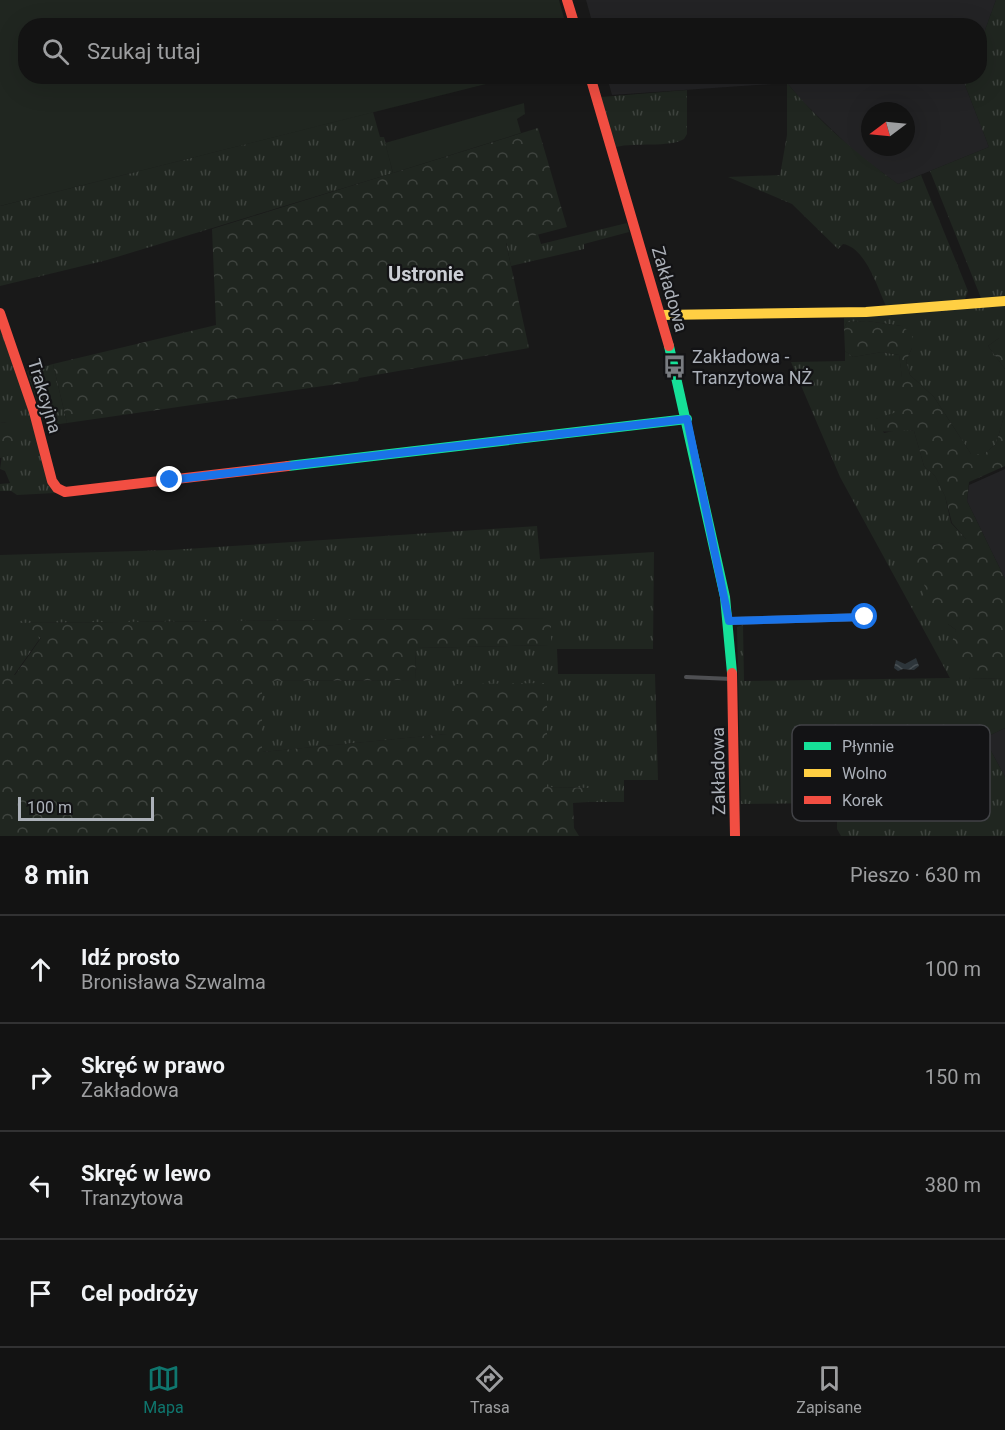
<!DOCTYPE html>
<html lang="pl">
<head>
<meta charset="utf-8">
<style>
	:root { --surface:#131313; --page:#202021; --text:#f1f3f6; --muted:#9d9ea0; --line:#323233; --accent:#0f766e }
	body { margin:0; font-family:Roboto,sans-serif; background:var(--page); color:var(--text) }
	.compass { position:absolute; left:861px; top:102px; width:54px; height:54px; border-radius:50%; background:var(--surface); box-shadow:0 6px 24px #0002; rotate:254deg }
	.scale { position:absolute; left:18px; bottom:15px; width:136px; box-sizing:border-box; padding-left:6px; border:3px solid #acb1b9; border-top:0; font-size:16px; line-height:21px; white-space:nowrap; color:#acb1b9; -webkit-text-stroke:4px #131315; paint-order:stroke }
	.stop { position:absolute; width:18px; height:18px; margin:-14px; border:4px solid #1a73e8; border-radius:50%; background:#fff }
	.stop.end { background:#1a73e8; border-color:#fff; box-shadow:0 2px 6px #0008 }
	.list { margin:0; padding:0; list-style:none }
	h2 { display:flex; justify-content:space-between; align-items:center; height:78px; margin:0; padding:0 24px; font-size:26px }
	h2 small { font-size:20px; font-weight:400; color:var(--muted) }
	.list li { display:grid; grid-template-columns:39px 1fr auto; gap:18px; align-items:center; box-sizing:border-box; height:108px; padding:0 24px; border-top:2px solid var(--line) }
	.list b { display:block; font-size:22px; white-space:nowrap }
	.list p { margin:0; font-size:20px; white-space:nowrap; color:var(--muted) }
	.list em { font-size:20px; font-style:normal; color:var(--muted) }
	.icon { flex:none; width:33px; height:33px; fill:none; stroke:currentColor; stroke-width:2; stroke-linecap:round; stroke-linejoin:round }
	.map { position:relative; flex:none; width:1005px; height:836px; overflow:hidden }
	.search { position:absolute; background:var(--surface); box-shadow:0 6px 24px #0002; left:18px; right:18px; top:18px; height:66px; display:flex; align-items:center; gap:15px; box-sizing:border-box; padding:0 21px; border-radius:24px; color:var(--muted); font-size:22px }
	.sheet { height:510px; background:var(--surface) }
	nav { display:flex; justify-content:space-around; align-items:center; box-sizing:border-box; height:84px; border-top:2px solid var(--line); background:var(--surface); font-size:16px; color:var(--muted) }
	nav a { display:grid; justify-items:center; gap:3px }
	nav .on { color:var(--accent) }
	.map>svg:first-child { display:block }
	.built { fill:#232325; fill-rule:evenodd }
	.grass { fill:url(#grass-tufts) }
	.forest { fill:url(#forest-crowns) }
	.garden { fill:#202620 }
	.water { fill:url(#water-waves) }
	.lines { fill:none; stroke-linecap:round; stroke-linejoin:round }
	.lane { stroke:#4e4f52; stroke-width:4 }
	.street { stroke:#4e4f52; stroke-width:8 }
	.fast { stroke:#16e098; stroke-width:10 }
	.slow { stroke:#ffcf43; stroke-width:10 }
	.jam { stroke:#f24e42; stroke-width:10 }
	.route { stroke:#1a73e8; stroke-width:8 }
	.labels { text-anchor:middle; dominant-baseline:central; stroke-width:4.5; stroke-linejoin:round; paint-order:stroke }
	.street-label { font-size:18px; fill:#acb1b9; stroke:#131315 }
	.poi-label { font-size:18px; fill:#acb1b9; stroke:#131315; text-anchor:start }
	.neighbourhood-label { font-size:20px; font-weight:bold; fill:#cccfd5; stroke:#131315 }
	.key { fill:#131315; stroke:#414246; stroke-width:1.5 }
	.key-label { font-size:16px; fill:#acb1b9 }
</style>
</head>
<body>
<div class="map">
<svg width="1005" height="836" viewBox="0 0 1005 836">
	<defs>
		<pattern id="grass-tufts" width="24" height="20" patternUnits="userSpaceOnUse" patternTransform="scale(1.5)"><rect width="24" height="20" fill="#202620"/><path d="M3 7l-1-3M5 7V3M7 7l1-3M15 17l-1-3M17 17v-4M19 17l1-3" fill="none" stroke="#3e433e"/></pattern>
		<pattern id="forest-crowns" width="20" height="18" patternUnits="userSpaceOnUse" patternTransform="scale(1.5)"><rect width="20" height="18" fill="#202620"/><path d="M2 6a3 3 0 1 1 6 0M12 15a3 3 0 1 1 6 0" fill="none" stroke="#3e433e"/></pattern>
		<pattern id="water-waves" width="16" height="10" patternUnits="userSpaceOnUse" patternTransform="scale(1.5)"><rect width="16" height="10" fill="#2d353a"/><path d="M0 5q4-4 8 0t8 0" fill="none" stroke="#495054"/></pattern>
	</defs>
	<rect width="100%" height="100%" fill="#191919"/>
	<path class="built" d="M586,0H996L980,44V26L593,25Z
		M607,77H968L965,85L989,147L898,184L858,155L803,102L787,83L612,95ZM870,111H906V147H870Z
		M1005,469V579L967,501L969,485Z
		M1005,728V777L984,738Z"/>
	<path class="grass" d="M996,0H1005V296L981,298L930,171L989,147L965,85L968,77L980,76V44Z
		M787,83C819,122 857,154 898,184L921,175L968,291L965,299L886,306C877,287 866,248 843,244L838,249L792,204L728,177L780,175L787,135Z
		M687,90V134L684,139C669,148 636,142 616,147L601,97Z
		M373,112L380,137H384L393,173L107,260L0,286V206Z
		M627,223L629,232L584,244V249L511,266L506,242L538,234L541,244Z
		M1005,304V338H999L988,346L1005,369V413L996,444L984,454H971L934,397L910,375L906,361L912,348L902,326L867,321L847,322L844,328V318Z
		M0,323L12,352L55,493L17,495L11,491H0V484L10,483L5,471L0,469L7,422L0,423Z
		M845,351L853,357L882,352L899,355C902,374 905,393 900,412L876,419L884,433L902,429L914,431L924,466L935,476L945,496L951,523L967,540L932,545L922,578L948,624L956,630L955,640L970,679L1005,678V728L984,738L1005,777V836H841L837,829V803L741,804L737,627L743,625L744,681L950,678L840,477L791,362L845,361Z
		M53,364L67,423L45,426L27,371Z
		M537,526L540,559L654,552L653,649H557L558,674H655L658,780H624V802H589L588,788L547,787V683L448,734L262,752V681L415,680L416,648L550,645L551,618L17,623L41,637L14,675H0V555L170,550Z"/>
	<path class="forest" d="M538,128L567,227L506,243L529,348L359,378L358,381L67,423L53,364L216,325L212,229Z
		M867,321L902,326L912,334V348L906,361L910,375L934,397L971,454H984L996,444L1005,413V466L969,482L967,501L1005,579V678L970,679L951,645L956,630L948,624L939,623L923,595L925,587L922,579L914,576L911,568L923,547L966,539L952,523L945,496L935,476L924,466L914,431C900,429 888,434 875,430V419L900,411L902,378L899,355L882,352L853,357L845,351L844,328L847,322Z
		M999,338H1005V369L988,346Z
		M7,422C18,427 21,434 21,446L12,455L0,458V423Z
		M551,618V645L416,648L415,680L262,681V752L447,734L456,684L547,683V787L589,788V802L573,803L574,828L579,836H0V675H15L41,638L15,623Z"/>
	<path class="garden" d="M0,0H559L566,25L26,26V76L514,77L0,206Z
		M524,103L525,114L517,119L521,133L393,173L385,143Z"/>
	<path class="water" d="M916,658L919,666L914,670L903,669L898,671L894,668L896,660L905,664Z"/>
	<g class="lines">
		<path class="lane" d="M686,677L732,679"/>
		<path class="street" d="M729,621L865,617"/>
		<path class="fast" d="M669,346L725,597L732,673
			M288,466L687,419"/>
		<path class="slow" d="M661,315L866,312L1005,301"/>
		<path class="jam" d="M567,0L575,26
			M590,76L669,346
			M0,313L34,412L52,481L57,488L65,492L288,466
			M732,673L735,836"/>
	</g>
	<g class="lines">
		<path class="route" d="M170,480L687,419L729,621L865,617"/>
	</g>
	<defs>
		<symbol id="bus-bare" viewBox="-9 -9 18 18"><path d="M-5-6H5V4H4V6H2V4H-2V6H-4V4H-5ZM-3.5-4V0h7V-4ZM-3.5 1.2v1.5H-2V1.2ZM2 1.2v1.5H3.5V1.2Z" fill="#797c81" stroke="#131315" stroke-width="2.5" paint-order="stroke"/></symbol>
	</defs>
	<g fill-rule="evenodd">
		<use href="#bus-bare" x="658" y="350" width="33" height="33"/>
	</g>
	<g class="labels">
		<g class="street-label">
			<text transform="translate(670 289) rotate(74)">Zakładowa</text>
			<text transform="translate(45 396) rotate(73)">Trakcyjna</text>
			<text transform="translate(718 771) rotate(-91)">Zakładowa</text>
		</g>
		<g class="poi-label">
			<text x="692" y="356">Zakładowa -<tspan x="692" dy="21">Tranzytowa NŻ</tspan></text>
		</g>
		<g class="neighbourhood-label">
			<text x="426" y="274">Ustronie</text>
		</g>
	</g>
	<rect x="792" y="725" width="198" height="96" rx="9" class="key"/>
	<rect x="804" y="742" width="27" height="8" fill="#16e098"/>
	<rect x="804" y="769" width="27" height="8" fill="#ffcf43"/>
	<rect x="804" y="796" width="27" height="8" fill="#f24e42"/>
	<g class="key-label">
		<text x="842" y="752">Płynnie</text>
		<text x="842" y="779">Wolno</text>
		<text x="842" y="806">Korek</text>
	</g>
</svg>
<svg class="compass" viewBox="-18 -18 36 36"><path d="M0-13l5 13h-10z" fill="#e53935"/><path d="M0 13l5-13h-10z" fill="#9d9ea0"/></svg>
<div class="scale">100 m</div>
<div class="stop" style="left:865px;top:617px"></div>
<div class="stop end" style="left:170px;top:480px"></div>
<div class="search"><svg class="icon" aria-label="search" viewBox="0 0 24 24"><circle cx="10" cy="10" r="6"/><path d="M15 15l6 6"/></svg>Szukaj tutaj</div>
</div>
<section class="sheet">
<h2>8 min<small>Pieszo · 630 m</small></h2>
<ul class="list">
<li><svg class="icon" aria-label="ahead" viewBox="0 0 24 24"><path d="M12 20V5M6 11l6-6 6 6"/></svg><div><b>Idź prosto</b><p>Bronisława Szwalma</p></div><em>100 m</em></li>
<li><svg class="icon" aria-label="right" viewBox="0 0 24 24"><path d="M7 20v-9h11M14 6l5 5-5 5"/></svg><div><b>Skręć w prawo</b><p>Zakładowa</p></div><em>150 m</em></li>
<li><svg class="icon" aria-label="left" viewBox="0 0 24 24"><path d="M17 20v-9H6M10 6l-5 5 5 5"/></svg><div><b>Skręć w lewo</b><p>Tranzytowa</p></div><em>380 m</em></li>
<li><svg class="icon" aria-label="arrive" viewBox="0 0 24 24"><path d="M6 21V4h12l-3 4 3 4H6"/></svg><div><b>Cel podróży</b></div></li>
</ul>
</section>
<nav>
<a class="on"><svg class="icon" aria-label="map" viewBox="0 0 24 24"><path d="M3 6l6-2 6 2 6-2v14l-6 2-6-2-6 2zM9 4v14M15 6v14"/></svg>Mapa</a>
<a><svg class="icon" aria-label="directions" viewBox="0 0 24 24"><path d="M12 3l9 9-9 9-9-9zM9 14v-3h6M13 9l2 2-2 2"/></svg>Trasa</a>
<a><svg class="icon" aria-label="saved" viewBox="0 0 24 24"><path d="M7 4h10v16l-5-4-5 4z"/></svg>Zapisane</a>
</nav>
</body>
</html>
